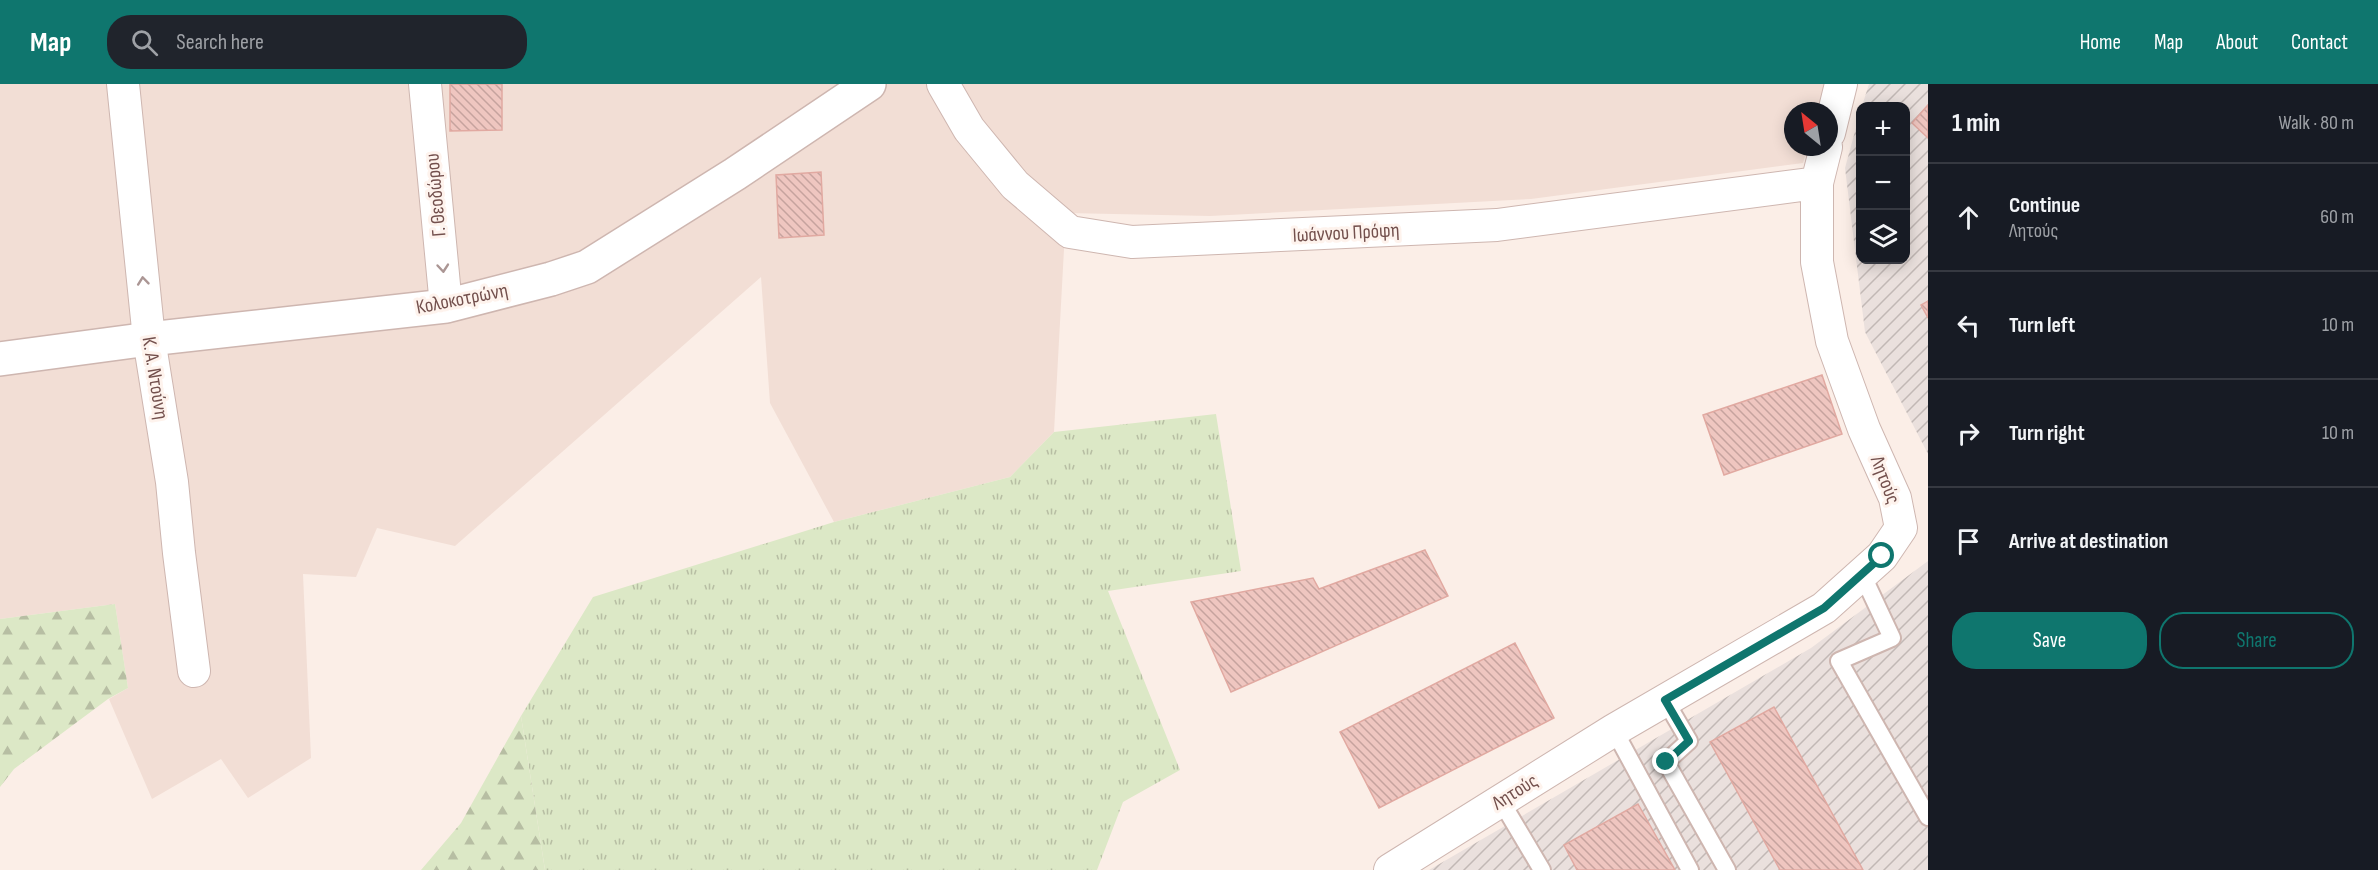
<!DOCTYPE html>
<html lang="en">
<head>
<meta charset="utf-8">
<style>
	:root { --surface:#171b24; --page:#20242c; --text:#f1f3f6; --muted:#9ea1a6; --line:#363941; --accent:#0f766e }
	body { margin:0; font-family:"Sofia Sans Condensed",sans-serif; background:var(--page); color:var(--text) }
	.controls { position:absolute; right:18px; top:18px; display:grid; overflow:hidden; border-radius:12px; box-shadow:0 3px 15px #0003 }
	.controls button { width:54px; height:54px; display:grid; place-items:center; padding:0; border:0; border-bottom:2px solid var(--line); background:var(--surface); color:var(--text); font:30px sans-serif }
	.compass { position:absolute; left:1784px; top:18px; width:54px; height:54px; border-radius:50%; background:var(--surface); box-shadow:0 3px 15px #0003; rotate:330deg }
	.stop { position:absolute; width:18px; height:18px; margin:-14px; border:4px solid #0f766e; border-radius:50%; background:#fff }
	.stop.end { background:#0f766e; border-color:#fff; box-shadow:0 2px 6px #0008 }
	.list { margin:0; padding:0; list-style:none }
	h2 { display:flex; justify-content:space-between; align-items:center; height:78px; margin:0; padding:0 24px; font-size:26px }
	h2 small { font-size:20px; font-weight:400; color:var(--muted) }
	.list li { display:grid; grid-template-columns:39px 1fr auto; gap:18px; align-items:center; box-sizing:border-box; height:108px; padding:0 24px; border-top:2px solid var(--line) }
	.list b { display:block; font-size:22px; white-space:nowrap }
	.list p { margin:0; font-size:20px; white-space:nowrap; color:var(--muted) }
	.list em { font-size:20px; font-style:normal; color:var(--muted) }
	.actions { display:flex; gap:12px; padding:18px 24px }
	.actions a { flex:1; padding:14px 0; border:2px solid var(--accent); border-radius:24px; text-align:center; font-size:21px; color:var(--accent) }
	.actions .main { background:var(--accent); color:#fff }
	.icon { flex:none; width:33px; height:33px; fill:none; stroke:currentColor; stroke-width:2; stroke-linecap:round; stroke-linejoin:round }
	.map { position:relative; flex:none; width:1928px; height:786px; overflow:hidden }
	header { display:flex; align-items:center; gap:36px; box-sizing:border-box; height:84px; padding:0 30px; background:var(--accent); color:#fff }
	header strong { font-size:28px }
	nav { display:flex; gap:33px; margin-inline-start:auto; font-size:21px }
	.search { width:420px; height:54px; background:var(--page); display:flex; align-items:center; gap:15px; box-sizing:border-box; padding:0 21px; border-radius:24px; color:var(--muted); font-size:22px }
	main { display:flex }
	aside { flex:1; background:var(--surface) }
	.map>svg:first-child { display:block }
	.residential { fill:#f2ded5 }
	.industrial { fill:url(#industrial-furrows) }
	.grass { fill:url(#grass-tufts) }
	.forest { fill:url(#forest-firs) }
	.building { fill:url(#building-back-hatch); stroke:#e1a9a1; stroke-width:1.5 }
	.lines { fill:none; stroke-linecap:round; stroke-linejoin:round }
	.service-casing { stroke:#ceb6b0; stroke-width:20 }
	.minor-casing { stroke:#ceb6b0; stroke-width:34 }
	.tertiary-casing { stroke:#ceb6b0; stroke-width:36 }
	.service { stroke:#fff; stroke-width:16 }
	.minor { stroke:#fff; stroke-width:32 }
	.tertiary { stroke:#fff; stroke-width:33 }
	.oneway { stroke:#ab9694 }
	.route { stroke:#0f766e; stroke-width:8 }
	.labels { text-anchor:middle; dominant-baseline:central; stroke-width:6; stroke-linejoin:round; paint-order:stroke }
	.street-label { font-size:20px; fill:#73504d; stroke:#fef3ed }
</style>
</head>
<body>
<header>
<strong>Map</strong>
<div class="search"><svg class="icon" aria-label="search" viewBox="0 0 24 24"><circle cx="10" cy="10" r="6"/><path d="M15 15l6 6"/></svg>Search here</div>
<nav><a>Home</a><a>Map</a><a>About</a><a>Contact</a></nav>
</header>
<main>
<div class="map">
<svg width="1928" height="786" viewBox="0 0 1928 786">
	<defs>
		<pattern id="industrial-furrows" width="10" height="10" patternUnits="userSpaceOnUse" patternTransform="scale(1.5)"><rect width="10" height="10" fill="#eae0dd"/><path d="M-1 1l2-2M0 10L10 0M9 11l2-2" fill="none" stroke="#c2b8b5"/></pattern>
		<pattern id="grass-tufts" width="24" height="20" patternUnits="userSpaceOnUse" patternTransform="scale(1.5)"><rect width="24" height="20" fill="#dce8c6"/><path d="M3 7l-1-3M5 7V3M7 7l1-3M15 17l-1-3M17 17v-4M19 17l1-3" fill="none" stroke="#b7bea3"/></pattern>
		<pattern id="forest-firs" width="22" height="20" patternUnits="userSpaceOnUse" patternTransform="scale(1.5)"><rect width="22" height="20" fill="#dce8c6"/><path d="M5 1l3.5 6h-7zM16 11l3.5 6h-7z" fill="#b7bea3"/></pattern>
		<pattern id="building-back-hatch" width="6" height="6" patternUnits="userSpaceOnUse" patternTransform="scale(1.5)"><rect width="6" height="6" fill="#efc6c0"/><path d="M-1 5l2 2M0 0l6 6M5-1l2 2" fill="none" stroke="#c6a39e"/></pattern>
	</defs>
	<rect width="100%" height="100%" fill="#fbeee7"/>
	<path class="residential" d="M0,0H1828L1819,27H1793V63H1808L1803,79L1531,115L1210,132L1066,129L1054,348L1010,393L834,438L770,319L761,193L455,462L377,444L356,493L303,490L311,674L248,714L221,675L152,715L109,615L128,604L115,520L0,535Z"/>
	<path class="industrial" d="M1869,0H1928V370L1865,248L1845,84L1860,29V176H1906V22H1862Z
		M1928,477V786H1429L1811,564Z"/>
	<path class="grass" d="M1216,330L1241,487L1108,507L1180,686L1123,718L1097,786H545L521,632L593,513L834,438L1010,393L1054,348Z"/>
	<path class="forest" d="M115,520L128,604L108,615L14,685L0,703V535Z
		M521,632L545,786H421L461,739Z"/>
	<path class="building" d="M450,0H502V46L450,47Z
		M1928,21V54L1912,39Z
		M821,88L824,151L779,154L776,91Z
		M1928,217V234L1921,221Z
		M1822,291L1842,350L1724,391L1703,331Z
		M1425,466L1448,512L1231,608L1191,518L1313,494L1319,505Z
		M1515,559L1554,634L1379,724L1340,648Z
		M1774,623L1863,786H1780L1710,658Z
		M1638,720L1675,786H1577L1564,761Z"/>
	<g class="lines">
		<defs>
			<path id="service" d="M1862,490L1892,554L1839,577L1928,733
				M1665,616L1689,657L1666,678L1727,786
				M1614,646L1690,786
				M1501,717L1542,786"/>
			<path id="minor" d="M123,0L149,255L172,398L179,469L194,587
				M425,0L446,222
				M943,0L969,45L1015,101L1070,148L1132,158L1497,141L1817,99
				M1829,49L1841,0
				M1390,786L1614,646L1824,524L1882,472L1901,444L1895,414L1864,345L1832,257L1817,178V99L1826,63"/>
			<path id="tertiary" d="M0,275L149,255L446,222L551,195L587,183L735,90L869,0"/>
		</defs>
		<use href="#service" class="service-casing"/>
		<use href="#minor" class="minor-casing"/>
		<use href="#tertiary" class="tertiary-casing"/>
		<use href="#service" class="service"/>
		<use href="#minor" class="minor"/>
		<use href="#tertiary" class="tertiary"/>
	</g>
	<defs><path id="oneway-chevron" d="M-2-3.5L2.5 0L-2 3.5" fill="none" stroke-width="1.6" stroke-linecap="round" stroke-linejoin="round" transform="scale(1.5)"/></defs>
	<g class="oneway">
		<use href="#oneway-chevron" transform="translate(443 184) rotate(85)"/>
		<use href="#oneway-chevron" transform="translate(143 197) rotate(-96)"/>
	</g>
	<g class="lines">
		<path class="route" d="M1666,678L1689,657L1665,616L1824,524L1882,472"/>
	</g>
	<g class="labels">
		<g class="street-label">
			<text transform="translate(436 111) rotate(-95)">Γ. Θεοδώρου</text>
			<text transform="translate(1346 149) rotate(-3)">Ιωάννου Πρόφη</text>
			<text transform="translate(462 215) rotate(-11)">Κολοκοτρώνη</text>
			<text transform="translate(155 294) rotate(81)">Κ. Α. Ντούνη</text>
			<text transform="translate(1885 396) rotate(69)">Λητούς</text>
			<text transform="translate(1515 708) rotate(-32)">Λητούς</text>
		</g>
	</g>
</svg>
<div class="controls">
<button>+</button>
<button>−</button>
<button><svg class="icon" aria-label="layers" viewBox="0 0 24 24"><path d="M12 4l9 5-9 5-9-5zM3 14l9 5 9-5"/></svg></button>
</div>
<svg class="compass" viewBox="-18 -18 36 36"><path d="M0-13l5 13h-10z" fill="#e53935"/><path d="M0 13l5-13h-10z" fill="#9ea1a6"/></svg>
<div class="stop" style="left:1882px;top:472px"></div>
<div class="stop end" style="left:1666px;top:678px"></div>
</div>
<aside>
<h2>1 min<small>Walk · 80 m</small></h2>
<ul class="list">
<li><svg class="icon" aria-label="ahead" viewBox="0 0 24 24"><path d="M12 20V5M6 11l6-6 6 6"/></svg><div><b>Continue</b><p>Λητούς</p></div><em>60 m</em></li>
<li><svg class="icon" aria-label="left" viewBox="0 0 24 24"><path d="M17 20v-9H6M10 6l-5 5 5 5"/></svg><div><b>Turn left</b></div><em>10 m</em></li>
<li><svg class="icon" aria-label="right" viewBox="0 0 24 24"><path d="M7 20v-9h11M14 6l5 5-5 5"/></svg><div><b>Turn right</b></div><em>10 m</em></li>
<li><svg class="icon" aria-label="arrive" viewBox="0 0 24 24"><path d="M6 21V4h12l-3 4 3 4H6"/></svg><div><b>Arrive at destination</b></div></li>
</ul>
<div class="actions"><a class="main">Save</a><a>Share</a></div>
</aside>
</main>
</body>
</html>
